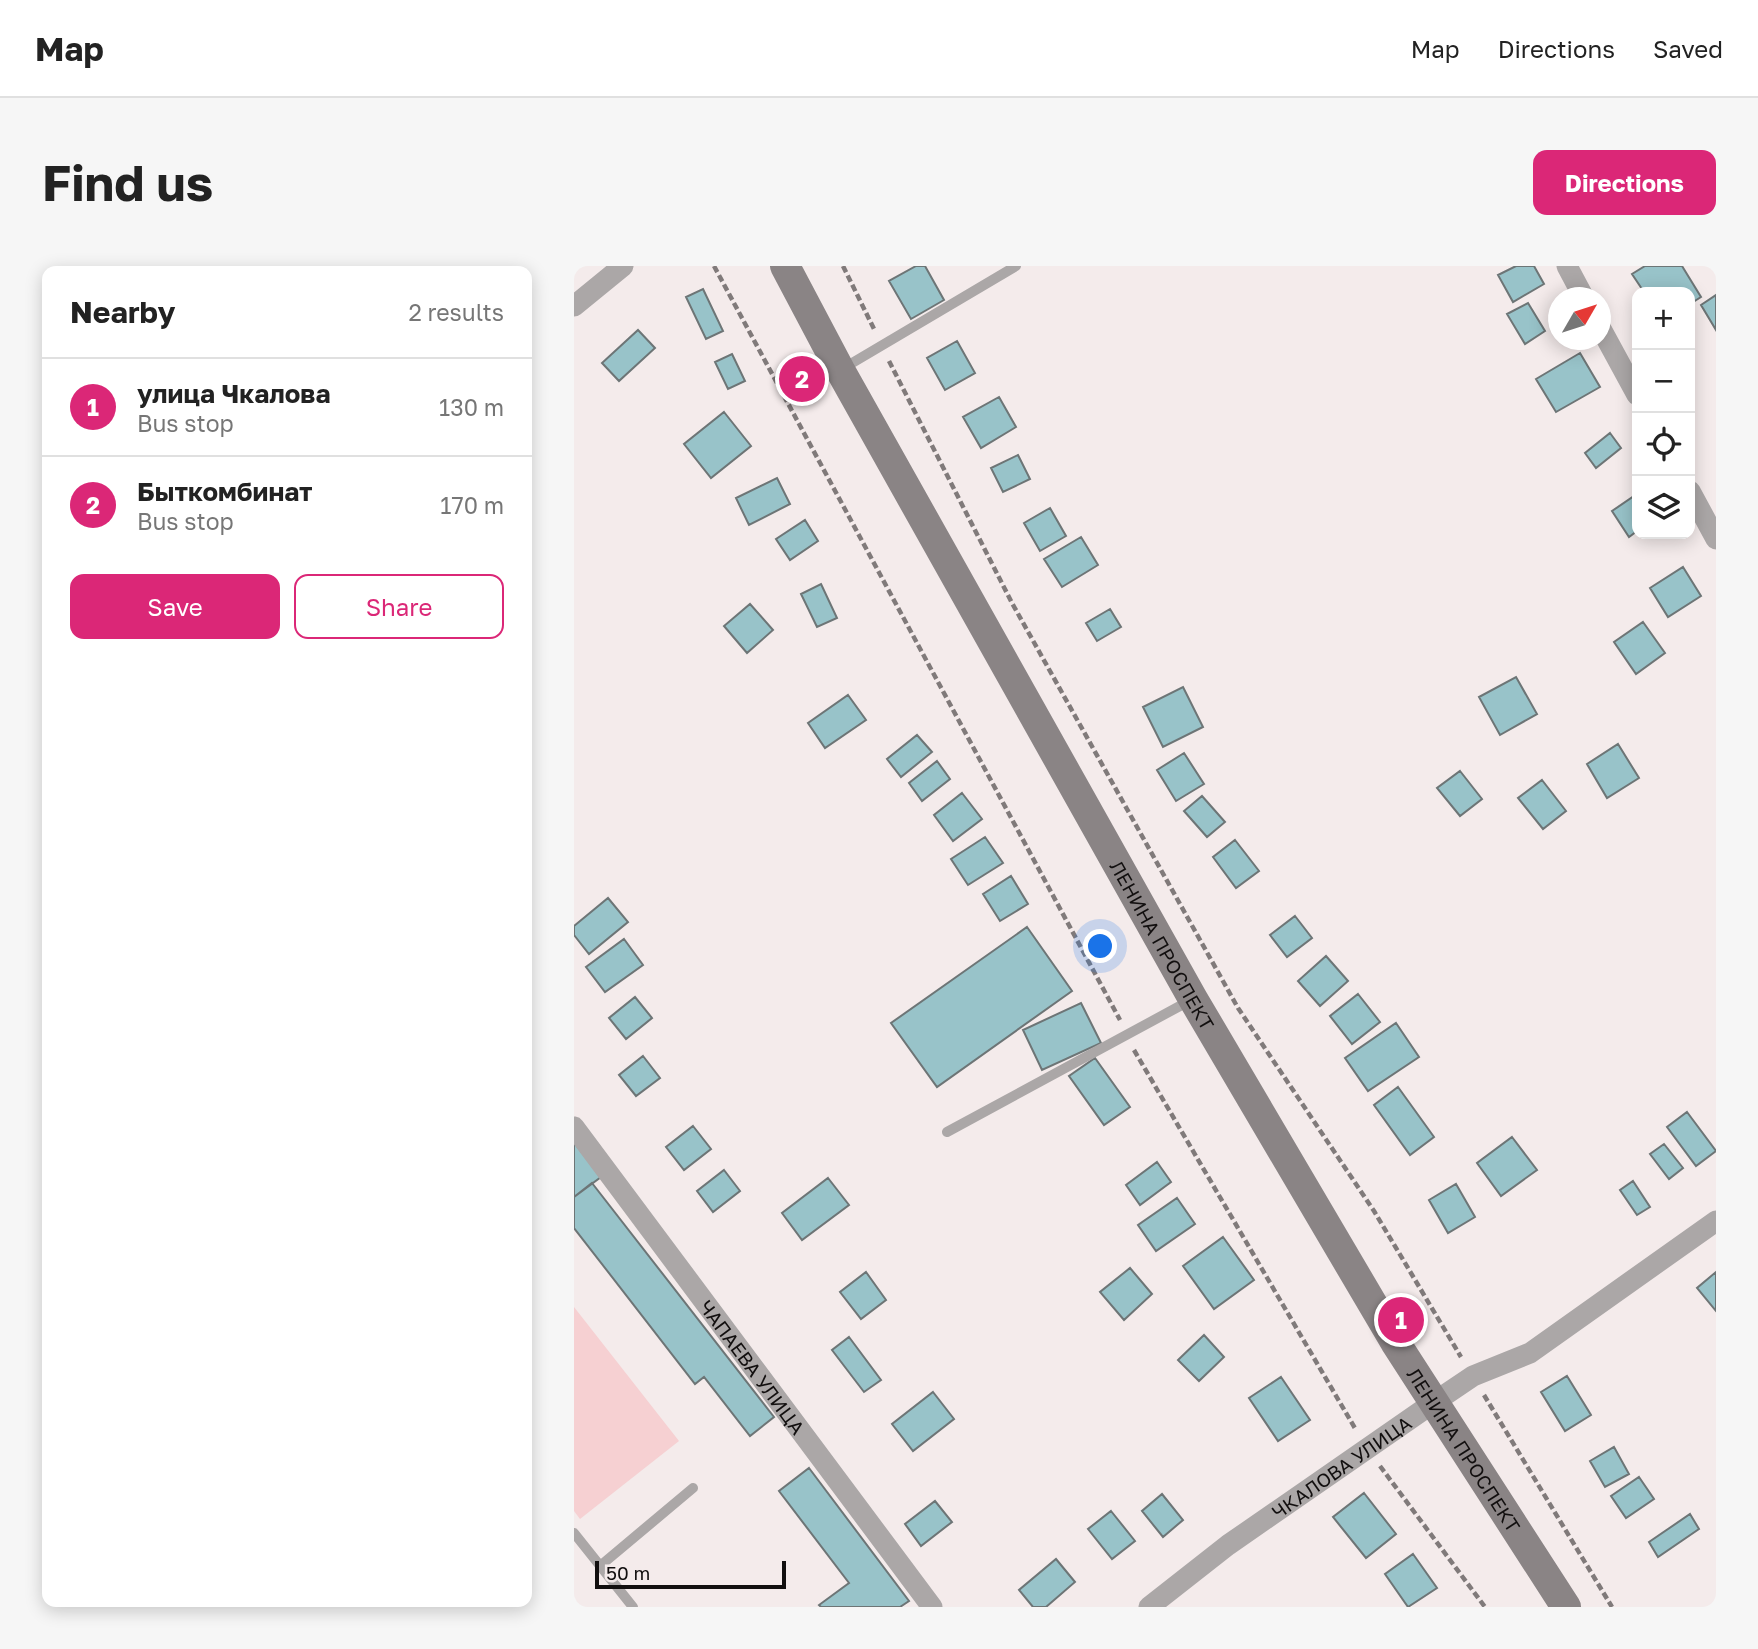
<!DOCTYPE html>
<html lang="en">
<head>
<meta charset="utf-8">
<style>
	:root { --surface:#fff; --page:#f6f6f6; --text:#222; --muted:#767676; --line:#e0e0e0; --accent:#db2777 }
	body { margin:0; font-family:"Golos Text",sans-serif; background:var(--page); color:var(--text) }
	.controls { position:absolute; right:21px; top:21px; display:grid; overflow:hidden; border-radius:14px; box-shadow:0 4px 18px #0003 }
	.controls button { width:63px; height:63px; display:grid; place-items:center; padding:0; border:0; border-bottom:2px solid var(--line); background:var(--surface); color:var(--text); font:35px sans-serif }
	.compass { position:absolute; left:974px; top:21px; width:63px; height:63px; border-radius:50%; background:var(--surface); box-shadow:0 4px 18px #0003; rotate:51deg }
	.scale { position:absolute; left:21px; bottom:18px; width:191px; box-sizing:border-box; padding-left:7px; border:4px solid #120f0f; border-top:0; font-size:19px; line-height:24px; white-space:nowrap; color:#120f0f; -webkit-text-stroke:5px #f4ebeb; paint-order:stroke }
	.you { position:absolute; left:527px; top:681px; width:24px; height:24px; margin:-18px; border:5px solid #fff; border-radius:50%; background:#1a73e8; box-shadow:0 0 0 10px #1a73e833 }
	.badge { display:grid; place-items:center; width:46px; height:46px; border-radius:50%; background:var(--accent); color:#fff; font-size:23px; font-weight:700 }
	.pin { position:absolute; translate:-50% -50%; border:4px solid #fff; box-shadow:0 2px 7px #0006 }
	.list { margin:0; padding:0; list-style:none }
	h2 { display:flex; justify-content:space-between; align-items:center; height:91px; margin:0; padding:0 28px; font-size:30px }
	h2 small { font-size:23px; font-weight:400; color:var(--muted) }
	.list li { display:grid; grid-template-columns:46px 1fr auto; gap:21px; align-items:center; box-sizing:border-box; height:98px; padding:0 28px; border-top:2px solid var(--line) }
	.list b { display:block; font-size:26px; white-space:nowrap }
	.list p { margin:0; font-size:23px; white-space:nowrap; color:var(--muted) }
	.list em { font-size:23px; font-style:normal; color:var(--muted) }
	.actions { display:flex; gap:14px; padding:21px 28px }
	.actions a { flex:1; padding:16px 0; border:2px solid var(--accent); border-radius:14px; text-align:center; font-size:24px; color:var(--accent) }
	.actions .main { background:var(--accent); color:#fff }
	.icon { flex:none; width:38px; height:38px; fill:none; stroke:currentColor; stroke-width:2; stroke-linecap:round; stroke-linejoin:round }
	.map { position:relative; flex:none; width:1142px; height:1341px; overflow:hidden; border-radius:14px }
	header { display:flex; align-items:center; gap:42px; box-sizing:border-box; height:98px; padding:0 35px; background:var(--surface); border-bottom:2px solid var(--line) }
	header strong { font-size:33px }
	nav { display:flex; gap:38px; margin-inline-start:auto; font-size:24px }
	.intro { display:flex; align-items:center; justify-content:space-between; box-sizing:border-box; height:168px; padding:0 42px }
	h1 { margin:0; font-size:49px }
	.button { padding:18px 32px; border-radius:14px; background:var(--accent); color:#fff; font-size:24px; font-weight:700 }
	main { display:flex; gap:42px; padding:0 42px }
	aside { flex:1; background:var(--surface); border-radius:14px; box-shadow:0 4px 18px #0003 }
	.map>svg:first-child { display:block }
	.green { fill:#f6d0d2 }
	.building { fill:#98c3c9; stroke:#6d7576; stroke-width:2 }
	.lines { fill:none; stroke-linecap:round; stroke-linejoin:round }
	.path { stroke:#807a7a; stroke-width:4.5; stroke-dasharray:7 3.5; stroke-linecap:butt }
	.lane { stroke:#aba7a7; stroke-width:10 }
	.street { stroke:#aba7a7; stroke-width:21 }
	.secondary { stroke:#8a8485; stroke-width:30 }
	.labels { text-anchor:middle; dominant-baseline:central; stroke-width:5; stroke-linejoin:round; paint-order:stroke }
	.street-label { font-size:19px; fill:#120f0f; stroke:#f4ebeb }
</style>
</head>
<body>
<header>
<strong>Map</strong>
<nav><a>Map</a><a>Directions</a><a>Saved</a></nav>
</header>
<div class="intro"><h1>Find us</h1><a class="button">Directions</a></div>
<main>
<aside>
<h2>Nearby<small>2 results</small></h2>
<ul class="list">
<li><span class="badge">1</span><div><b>улица Чкалова</b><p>Bus stop</p></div><em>130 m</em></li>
<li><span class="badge">2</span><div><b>Быткомбинат</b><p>Bus stop</p></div><em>170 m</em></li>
</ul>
<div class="actions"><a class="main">Save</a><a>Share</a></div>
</aside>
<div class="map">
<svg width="1142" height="1341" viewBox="0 0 1142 1341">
	<rect width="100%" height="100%" fill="#f4ebeb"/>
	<path class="green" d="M0,1041L105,1175L6,1253L0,1245Z"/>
	<path class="building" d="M342,0H351L370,34L337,53L315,15Z
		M942,0H960L970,18L939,36L924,9Z
		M1071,0H1108L1127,31L1116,38V26H1070L1058,8Z
		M129,23L149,65L132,73L112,31Z
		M1142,29V64L1127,39Z
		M954,37L971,65L951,78L933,48Z
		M64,64L81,82L45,115L28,97Z
		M383,75L401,107L371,124L353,92Z
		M1006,87L1026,121L982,146L962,113Z
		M158,88L171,115L154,123L141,96Z
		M425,131L442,161L407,182L389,151Z
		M150,146L177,180L137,212L110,178Z
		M1036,167L1047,182L1022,202L1011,187Z
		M444,189L456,213L429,226L417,202Z
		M203,212L216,238L175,259L162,232Z
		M1063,228V265L1055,271L1038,245Z
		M476,242L492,270L466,285L450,257Z
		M231,254L244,275L216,294L202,273Z
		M507,271L524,299L488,321L470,293Z
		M1109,301L1127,330L1094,351L1076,322Z
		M247,318L263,352L243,361L227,328Z
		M176,338L199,364L173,387L150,360Z
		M536,343L547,361L523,375L512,357Z
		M1069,356L1091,387L1062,408L1040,376Z
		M942,411L963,448L926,469L905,431Z
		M609,421L629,461L589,481L569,441Z
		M274,429L292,454L251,482L234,457Z
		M343,469L358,486L327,511L313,493Z
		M1044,478L1065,512L1033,532L1013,498Z
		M610,487L630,518L602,535L583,504Z
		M363,495L376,513L348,535L335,517Z
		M886,505L908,533L886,550L863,522Z
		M968,514L992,545L969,563L944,532Z
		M388,527L408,553L379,575L360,549Z
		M628,530L651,556L633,571L610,545Z
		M411,571L429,597L394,619L377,593Z
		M661,574L685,605L662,622L639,591Z
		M437,610L454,638L426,655L409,628Z
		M34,632L54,656L15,688L0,669V660Z
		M721,650L738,672L713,691L696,669Z
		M453,661L498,725L363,821L317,757Z
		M50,673L69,699L31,726L12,701Z
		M752,690L774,715L746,740L724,715Z
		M784,728L806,756L778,778L756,750Z
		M61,731L78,752L52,773L35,752Z
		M507,737L527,777L468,804L449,764Z
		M822,757L845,791L794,825L771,792Z
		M69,790L86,812L62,830L45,809Z
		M521,792L556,841L530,859L495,810Z
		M824,821L860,871L836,889L800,839Z
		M1113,846L1142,885L1122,900L1093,861Z
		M119,860L137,883L110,904L92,881Z
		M938,871L963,904L927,930L903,897Z
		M0,876L27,911L0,931Z
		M1090,878L1109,902L1095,913L1076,888Z
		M583,896L597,916L566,939L552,919Z
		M150,904L166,925L139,946L123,925Z
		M254,912L275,939L228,974L208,947Z
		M1059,915L1076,941L1063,949L1046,924Z
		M18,917L200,1151L176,1170L130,1111L121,1118L0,962V931Z
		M882,918L901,951L874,967L855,934Z
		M603,932L621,958L582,985L564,959Z
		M649,971L680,1014L640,1043L609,1000Z
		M556,1002L578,1028L550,1054L526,1026Z
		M292,1006L312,1034L287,1053L266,1026Z
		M1142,1006V1045L1123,1022Z
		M630,1069L650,1091L625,1115L604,1094Z
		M275,1071L307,1114L290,1126L258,1084Z
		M993,1110L1017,1149L991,1165L967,1126Z
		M707,1111L736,1154L704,1175L675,1132Z
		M359,1126L380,1153L339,1185L318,1158Z
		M1040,1181L1055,1208L1031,1221L1016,1195Z
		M235,1202L335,1335L326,1341H247L245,1339L275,1317L205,1225Z
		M1065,1211L1080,1233L1052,1252L1037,1230Z
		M790,1227L822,1268L792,1292L759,1251Z
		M588,1228L609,1254L589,1271L568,1245Z
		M361,1235L378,1256L347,1280L331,1258Z
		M537,1245L561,1275L538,1293L514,1263Z
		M1116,1248L1125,1263L1084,1291L1075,1276Z
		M839,1288L863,1322L834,1341L811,1308Z
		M482,1293L501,1316L472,1341H459L445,1324Z"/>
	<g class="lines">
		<path class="path" d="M140,0L546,754
			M269,0L301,65
			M315,95L438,337L664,742L800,945L887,1091
			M560,784L782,1164
			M910,1129L1038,1341
			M806,1200L911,1341"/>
		<path class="lane" d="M268,103L442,0
			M373,866L617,734
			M0,1267L59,1341
			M26,1300L119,1222"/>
		<g class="street">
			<path d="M993,0L1010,32"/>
			<path d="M0,40L49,0"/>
			<path d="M1026,61L1063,129"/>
			<path d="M1116,225L1142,273"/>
			<path id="s1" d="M0,861L358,1341"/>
			<path id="s2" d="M575,1341L654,1279L859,1137L899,1110L956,1087L1142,955"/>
		</g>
		<path class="secondary" id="s3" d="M211,0L266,104L619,733L821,1076L992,1341"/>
	</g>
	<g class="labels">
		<g class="street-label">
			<text stroke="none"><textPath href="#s3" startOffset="777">ЛЕНИНА ПРОСПЕКТ</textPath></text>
			<text stroke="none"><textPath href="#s1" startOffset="299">ЧАПАЕВА УЛИЦА</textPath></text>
			<text stroke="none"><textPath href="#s3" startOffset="1365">ЛЕНИНА ПРОСПЕКТ</textPath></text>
			<text stroke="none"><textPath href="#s2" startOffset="238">ЧКАЛОВА УЛИЦА</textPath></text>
		</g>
	</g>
</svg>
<div class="controls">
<button>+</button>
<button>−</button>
<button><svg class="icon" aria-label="locate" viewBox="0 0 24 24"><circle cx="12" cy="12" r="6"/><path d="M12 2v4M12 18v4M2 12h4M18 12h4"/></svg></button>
<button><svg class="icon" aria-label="layers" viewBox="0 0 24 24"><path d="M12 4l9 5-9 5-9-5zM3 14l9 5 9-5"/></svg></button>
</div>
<svg class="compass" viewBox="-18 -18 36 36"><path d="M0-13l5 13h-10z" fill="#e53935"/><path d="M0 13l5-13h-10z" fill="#767676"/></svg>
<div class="scale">50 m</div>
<div class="you"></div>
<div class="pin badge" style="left:827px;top:1054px">1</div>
<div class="pin badge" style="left:228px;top:113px">2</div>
</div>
</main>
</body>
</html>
